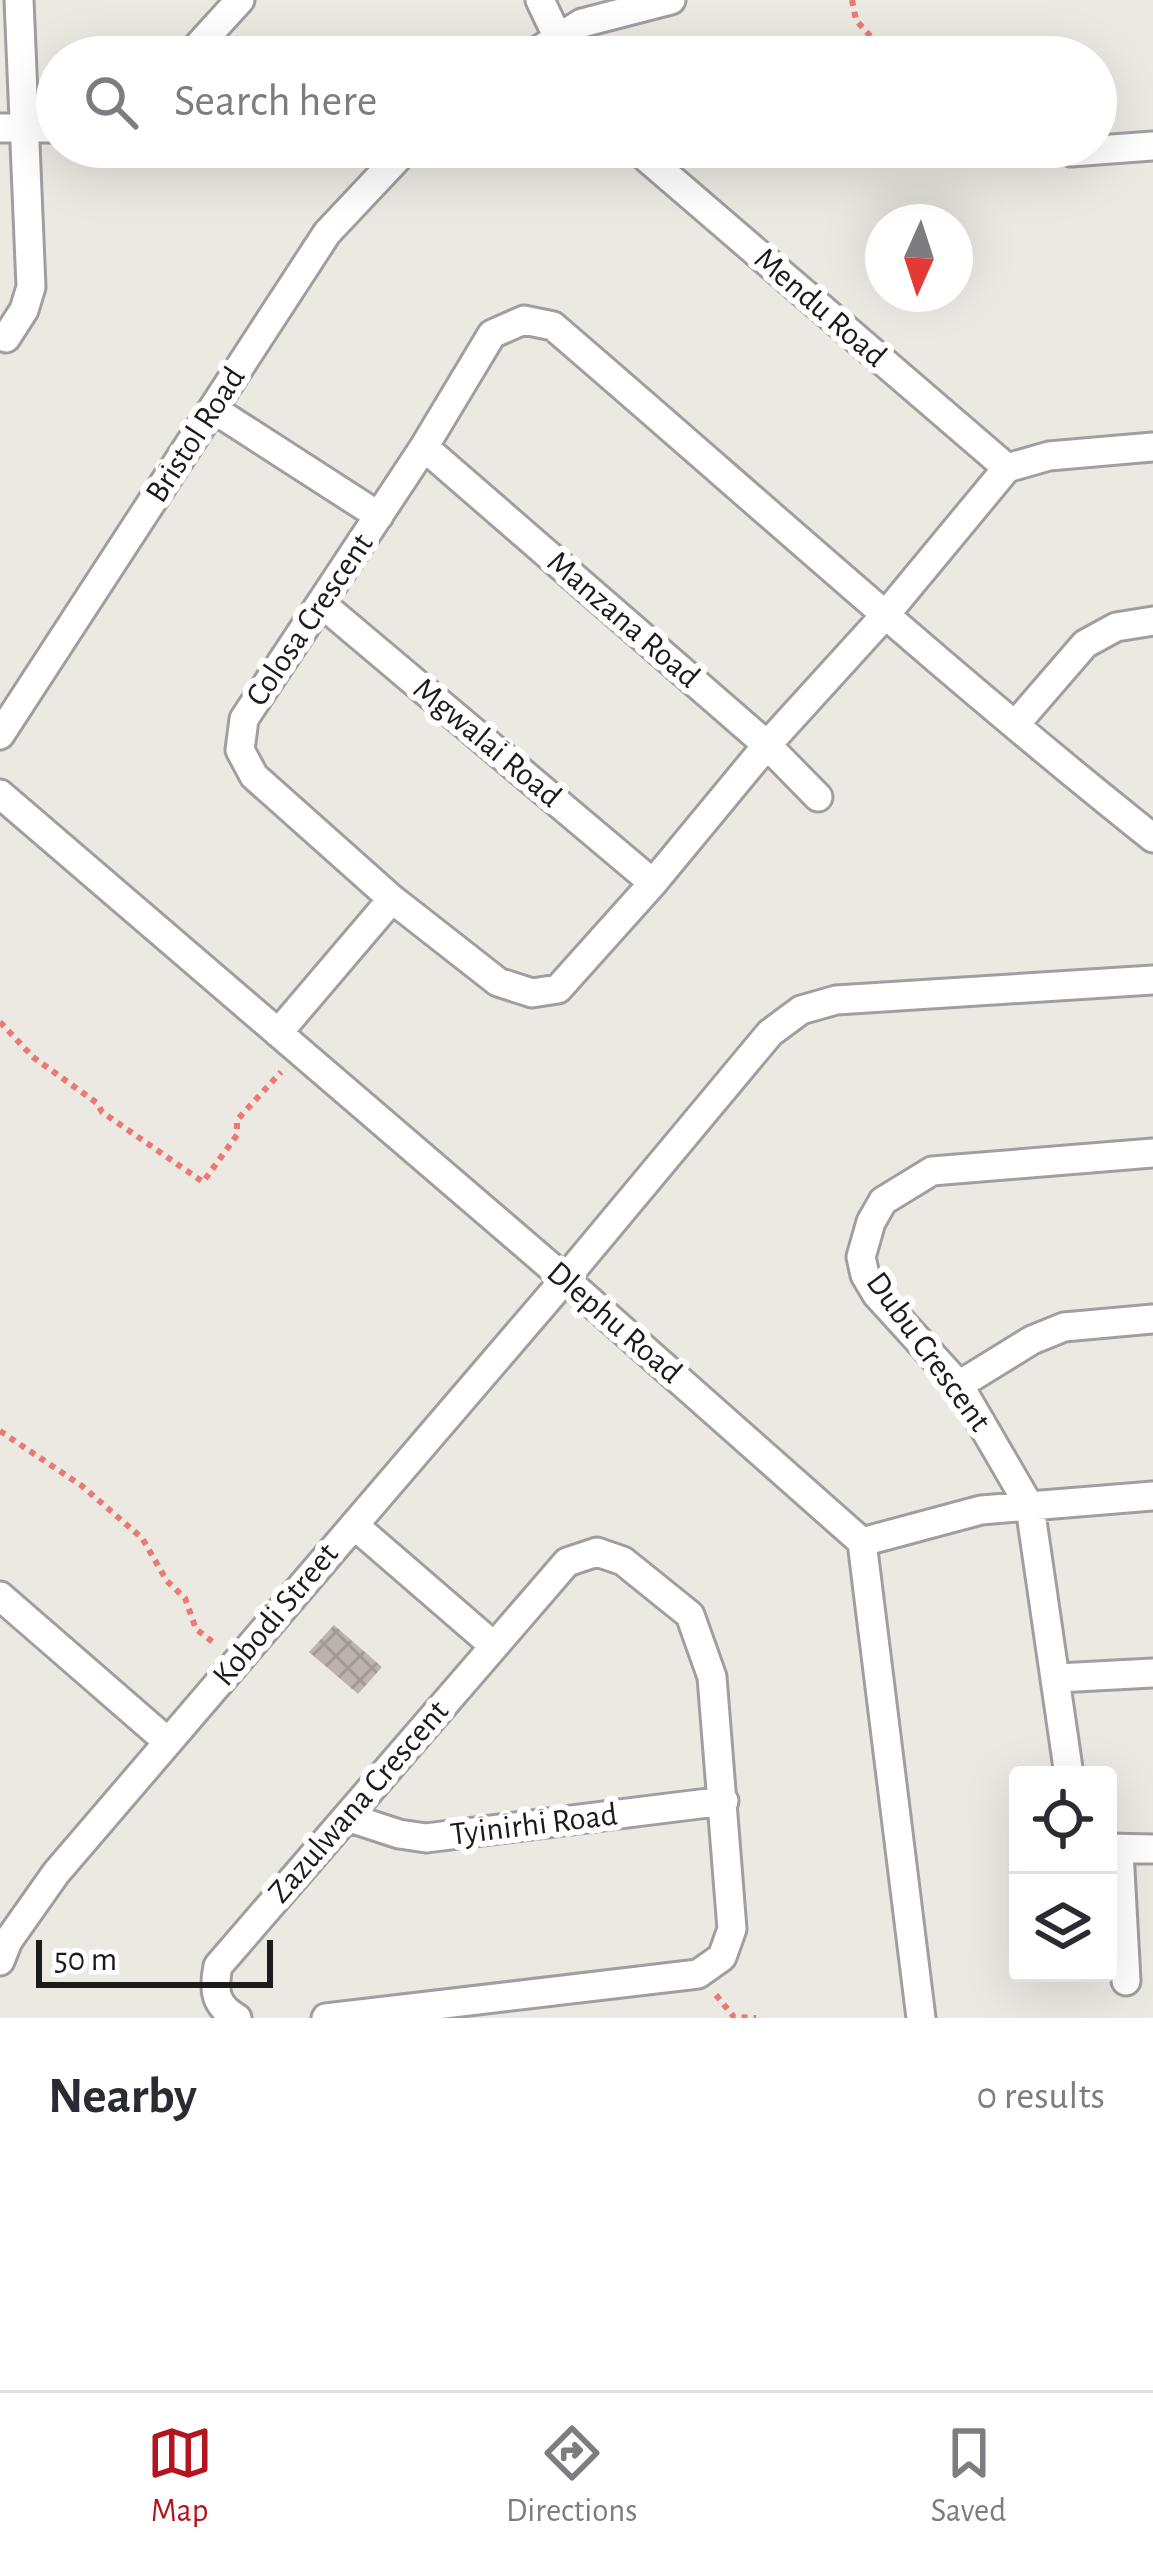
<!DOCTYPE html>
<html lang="en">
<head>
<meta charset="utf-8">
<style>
	:root { --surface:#fff; --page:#f7f7f7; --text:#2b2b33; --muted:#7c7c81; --line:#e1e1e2; --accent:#b3141d }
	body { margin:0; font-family:"Alegreya Sans",sans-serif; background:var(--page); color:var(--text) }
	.controls { position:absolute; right:36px; bottom:36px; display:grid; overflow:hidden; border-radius:12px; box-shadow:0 12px 48px #0002 }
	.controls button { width:108px; height:108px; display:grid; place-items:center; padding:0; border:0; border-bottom:3px solid var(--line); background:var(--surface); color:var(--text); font:60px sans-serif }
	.compass { position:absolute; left:865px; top:204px; width:108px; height:108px; border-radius:50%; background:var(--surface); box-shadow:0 12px 48px #0002; rotate:183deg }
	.scale { position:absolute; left:36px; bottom:30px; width:237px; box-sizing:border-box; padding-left:12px; border:6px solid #1b1b1b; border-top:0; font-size:33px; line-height:42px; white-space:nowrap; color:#1b1b1b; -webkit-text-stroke:9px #fff; paint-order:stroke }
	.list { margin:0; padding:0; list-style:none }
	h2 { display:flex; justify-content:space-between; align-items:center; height:156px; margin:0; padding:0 48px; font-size:51px }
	h2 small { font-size:39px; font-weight:400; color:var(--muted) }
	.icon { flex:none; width:66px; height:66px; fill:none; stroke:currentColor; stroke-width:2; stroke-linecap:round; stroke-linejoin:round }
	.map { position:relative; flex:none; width:1153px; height:2018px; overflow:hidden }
	.search { position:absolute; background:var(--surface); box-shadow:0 12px 48px #0002; left:36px; right:36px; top:36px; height:132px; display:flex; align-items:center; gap:30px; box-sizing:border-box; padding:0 42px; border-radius:66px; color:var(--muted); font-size:45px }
	.sheet { height:372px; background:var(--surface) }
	nav { display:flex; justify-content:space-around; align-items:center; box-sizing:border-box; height:168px; border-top:3px solid var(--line); background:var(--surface); font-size:33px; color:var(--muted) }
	nav a { display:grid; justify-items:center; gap:6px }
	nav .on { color:var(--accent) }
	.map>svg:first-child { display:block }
	.building { fill:url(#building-cross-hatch) }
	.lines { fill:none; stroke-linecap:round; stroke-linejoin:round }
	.street-casing { stroke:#9f9f9f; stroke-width:33 }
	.path { stroke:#eb7973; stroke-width:6; stroke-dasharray:6 6; stroke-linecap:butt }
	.street { stroke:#fff; stroke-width:27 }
	.labels { text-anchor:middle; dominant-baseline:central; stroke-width:12; stroke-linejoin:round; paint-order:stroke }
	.street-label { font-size:33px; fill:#1b1b1b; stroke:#fff }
</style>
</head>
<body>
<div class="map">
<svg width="1153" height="2018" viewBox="0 0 1153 2018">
	<defs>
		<pattern id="building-cross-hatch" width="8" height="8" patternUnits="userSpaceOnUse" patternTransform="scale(3)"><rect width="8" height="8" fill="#bcb3af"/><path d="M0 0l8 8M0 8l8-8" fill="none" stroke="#a19996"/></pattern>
	</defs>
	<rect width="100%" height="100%" fill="#ece8e2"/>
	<path class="building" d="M334,1625L382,1667L358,1694L309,1652Z"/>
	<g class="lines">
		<defs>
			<path id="street" d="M540,0L567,57
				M188,57L240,0
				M528,57L582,23L671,0
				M0,128H57
				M634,147L1007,468
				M1071,152L1153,146
				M6,338L24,310L31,287L19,0
				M213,409L379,516
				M424,447L767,745L818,797
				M1153,447L1049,456L1007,468L887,613L767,745L653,883L558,989L532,993L498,982L392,899L254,776L240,750L244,719L424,447L492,334L524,320L553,326C752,497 947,674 1153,838
				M322,604L653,883
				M1015,725L1085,644L1116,627L1153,621
				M0,735L327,233L408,147
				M0,794L565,1279L862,1542L921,2018
				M278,1033L392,899
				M959,1385L1032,1340L1064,1327L1153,1319
				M354,1525L494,1646
				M862,1542L981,1510L1153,1496
				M0,1596L168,1742
				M1058,1678L1153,1673
				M1069,1775L1030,1507L959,1385L877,1295L865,1275L861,1257L871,1222L883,1201L932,1171L1153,1153
				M347,1817L399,1834L426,1838L724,1801
				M1108,1848L1153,1849
				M1119,1851L1126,1981
				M0,1961L8,1941L56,1873L565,1279L770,1033L801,1010L836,1000L1153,980
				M237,2018C215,2005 213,1991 218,1966L567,1562L597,1552L623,1561L690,1615L712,1677L732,1929L722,1957L698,1974L326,2018"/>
		</defs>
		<use href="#street" class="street-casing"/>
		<path class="path" d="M852,0L856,20L889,57
			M0,1022L33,1057L97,1103L102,1112L203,1182L237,1135V1120L281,1072
			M0,1431L82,1486L142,1538L167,1581L185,1598L196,1629L214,1643
			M716,1995L734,2017L756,2018"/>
		<use href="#street" class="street"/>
	</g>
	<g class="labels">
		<g class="street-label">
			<text transform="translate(820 308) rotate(41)">Mendu Road</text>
			<text transform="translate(196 435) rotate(-57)">Bristol Road</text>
			<text transform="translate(310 620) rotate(-56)">Colosa Crescent</text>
			<text transform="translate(623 620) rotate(41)">Manzana Road</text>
			<text transform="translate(487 743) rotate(40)">Mgwalai Road</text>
			<text transform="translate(614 1323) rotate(41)">Dlephu Road</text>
			<text transform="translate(928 1352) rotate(54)">Dubu Crescent</text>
			<text transform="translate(276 1615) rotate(-50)">Kobodi Street</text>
			<text transform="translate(359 1802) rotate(-49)">Zazulwana Crescent</text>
			<text transform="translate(534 1825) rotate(-7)">Tyinirhi Road</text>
		</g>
	</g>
</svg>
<div class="controls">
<button><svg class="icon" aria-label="locate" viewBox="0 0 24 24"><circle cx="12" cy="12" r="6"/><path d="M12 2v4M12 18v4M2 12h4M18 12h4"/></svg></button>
<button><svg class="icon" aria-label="layers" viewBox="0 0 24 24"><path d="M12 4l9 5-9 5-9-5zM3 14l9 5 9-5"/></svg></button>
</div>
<svg class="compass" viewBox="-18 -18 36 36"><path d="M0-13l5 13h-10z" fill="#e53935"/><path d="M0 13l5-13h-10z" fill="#7c7c81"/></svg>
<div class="scale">50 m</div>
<div class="search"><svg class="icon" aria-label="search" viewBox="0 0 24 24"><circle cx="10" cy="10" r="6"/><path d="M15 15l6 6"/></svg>Search here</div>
</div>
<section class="sheet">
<h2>Nearby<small>0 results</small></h2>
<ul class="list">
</ul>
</section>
<nav>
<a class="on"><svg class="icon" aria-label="map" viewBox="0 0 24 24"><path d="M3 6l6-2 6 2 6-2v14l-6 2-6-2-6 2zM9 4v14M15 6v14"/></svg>Map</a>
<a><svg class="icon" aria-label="directions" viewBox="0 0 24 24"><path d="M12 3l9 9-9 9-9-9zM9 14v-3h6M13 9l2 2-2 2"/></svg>Directions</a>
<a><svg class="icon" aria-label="saved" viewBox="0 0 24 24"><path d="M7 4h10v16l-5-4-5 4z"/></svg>Saved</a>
</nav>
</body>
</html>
